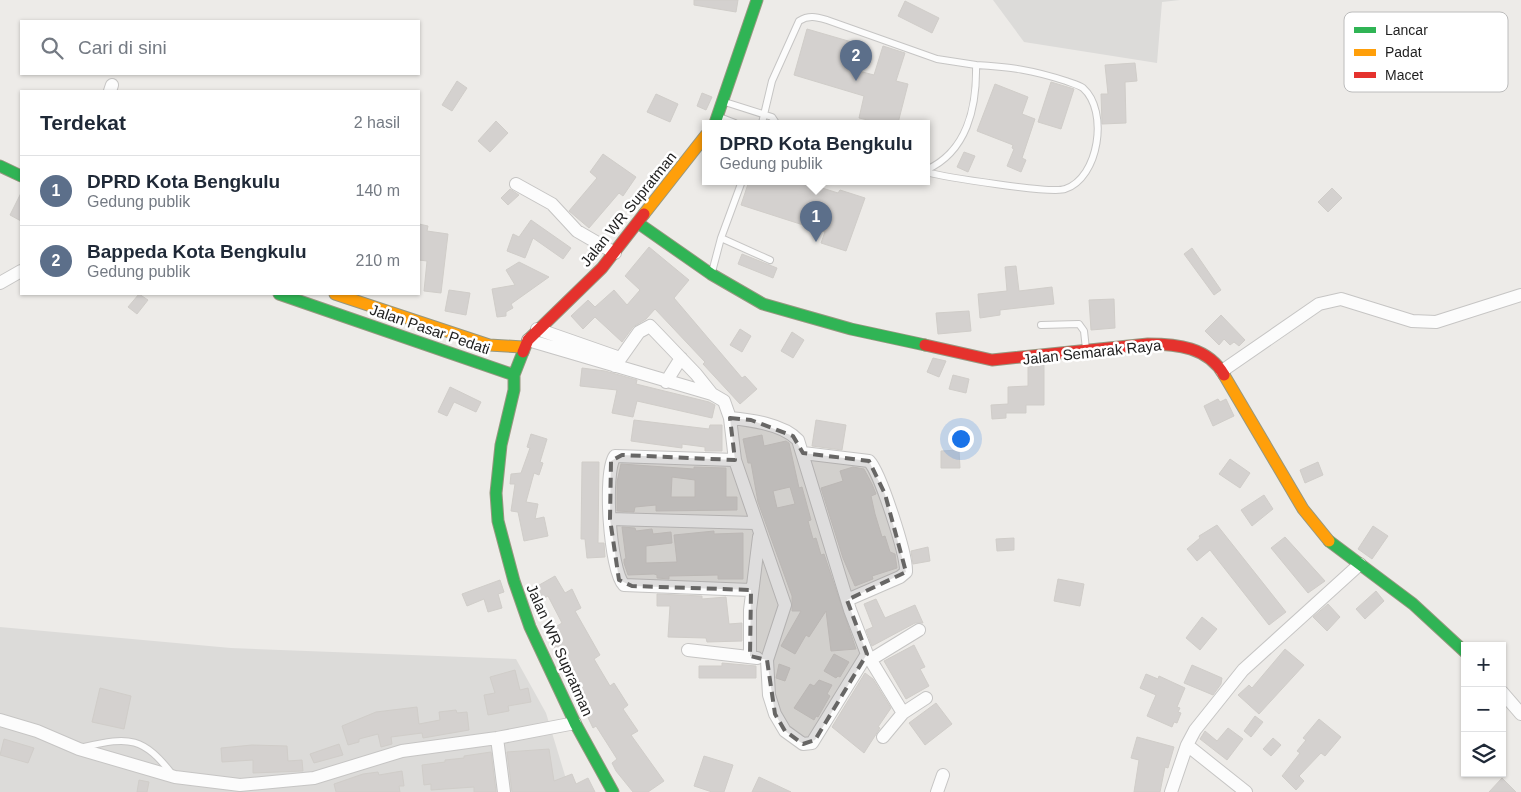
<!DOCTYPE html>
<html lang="id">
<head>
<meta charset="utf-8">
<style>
	:root { --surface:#fff; --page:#f6f6f7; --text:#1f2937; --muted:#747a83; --line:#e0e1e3; --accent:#d93025 }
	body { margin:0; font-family:Arial,sans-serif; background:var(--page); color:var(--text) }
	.controls { position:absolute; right:15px; bottom:15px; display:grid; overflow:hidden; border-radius:0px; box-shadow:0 1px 4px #0004 }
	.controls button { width:45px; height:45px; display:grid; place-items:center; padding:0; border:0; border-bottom:1px solid var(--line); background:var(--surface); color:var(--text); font:25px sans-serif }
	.you { position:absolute; left:960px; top:438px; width:18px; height:18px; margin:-12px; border:4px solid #fff; border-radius:50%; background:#1a73e8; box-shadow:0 0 0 8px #1a73e833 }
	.badge { display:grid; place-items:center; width:32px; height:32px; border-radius:50%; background:var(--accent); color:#fff; font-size:16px; font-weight:700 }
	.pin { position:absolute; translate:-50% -41px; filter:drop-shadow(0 1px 2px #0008) }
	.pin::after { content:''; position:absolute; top:26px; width:18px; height:15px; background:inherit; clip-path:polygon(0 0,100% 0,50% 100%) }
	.popup { position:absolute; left:702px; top:120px; width:228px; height:65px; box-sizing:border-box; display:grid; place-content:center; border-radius:0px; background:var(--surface); filter:drop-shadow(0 1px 4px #0005); font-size:16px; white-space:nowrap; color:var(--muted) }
	.popup b { font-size:19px; color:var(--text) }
	.popup::after { content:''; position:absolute; left:50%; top:100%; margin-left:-10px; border:10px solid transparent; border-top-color:var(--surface) }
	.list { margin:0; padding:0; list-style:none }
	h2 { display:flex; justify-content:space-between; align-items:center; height:65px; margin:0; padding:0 20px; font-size:21px }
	h2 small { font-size:16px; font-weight:400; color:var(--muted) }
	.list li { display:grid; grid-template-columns:32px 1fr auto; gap:15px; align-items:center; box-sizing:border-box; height:70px; padding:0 20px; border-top:1px solid var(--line) }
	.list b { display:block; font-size:19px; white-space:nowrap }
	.list p { margin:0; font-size:16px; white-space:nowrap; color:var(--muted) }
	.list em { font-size:16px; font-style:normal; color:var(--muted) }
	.icon { flex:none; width:28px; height:28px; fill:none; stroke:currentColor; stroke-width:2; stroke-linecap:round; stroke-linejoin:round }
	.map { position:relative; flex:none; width:1521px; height:792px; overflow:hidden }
	.search { position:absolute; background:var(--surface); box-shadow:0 1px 4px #0004; left:20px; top:20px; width:400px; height:55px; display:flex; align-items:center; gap:12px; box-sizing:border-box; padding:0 18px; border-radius:0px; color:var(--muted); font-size:19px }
	.panel { position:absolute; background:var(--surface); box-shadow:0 1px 4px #0004; left:20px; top:90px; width:400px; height:205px; border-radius:0px }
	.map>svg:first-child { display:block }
	.residential { fill:#dcdbd9 }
	.building { fill:#d4d1cf; stroke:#d0cdc9; fill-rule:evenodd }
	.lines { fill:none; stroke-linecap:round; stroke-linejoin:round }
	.lane-casing { stroke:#c6c5c4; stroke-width:8 }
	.street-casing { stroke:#c6c5c4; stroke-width:14 }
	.fast-casing { stroke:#96977f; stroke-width:13 }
	.slow-casing { stroke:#96977f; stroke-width:13 }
	.jam-casing { stroke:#96977f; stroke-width:13 }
	.lane { stroke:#fcfcfc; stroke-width:6 }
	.street { stroke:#fcfcfc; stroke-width:12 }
	.fast { stroke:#30b455; stroke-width:11 }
	.slow { stroke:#ff9f0a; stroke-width:11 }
	.jam { stroke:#e5322d; stroke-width:11 }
	.marked { fill:#676665; fill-opacity:0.2; stroke:#676665; stroke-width:4; stroke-dasharray:10 6; stroke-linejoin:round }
	.labels { text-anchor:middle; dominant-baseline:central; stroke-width:5; stroke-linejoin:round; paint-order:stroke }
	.street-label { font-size:15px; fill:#1f1f1f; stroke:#fff }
	.key { fill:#fff; stroke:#bcbcbc; stroke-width:1 }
	.key-label { font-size:14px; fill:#1f1f1f }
</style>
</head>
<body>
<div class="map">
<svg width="1521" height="792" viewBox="0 0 1521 792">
	<rect width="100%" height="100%" fill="#edebe8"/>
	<path class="residential" d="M993,0H1180L1162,2L1157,63L1024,42Z
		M0,627L231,648L516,659L546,713L570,792H0Z"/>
	<path class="building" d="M694,0H738L736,12L694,5Z
		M905,1L939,18L932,33L898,16Z
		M807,29L862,45L855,70L874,75L883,46L905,53L896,81L908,84L898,123H881L859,118L864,96L794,75Z
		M1135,63L1137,81L1125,82L1126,123L1102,124L1101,94H1108L1105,65Z
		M457,81L467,88L452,111L442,105Z
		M1051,82L1074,89L1061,129L1038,122Z
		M995,84L1028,97L1022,114L1035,119L1022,158L1026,160L1021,172L1007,166L1014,149L1012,148L1013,145L977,131Z
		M702,93L712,97L706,110L697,106Z
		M656,94L678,104L670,122L647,112Z
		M496,121L508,133L490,152L478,141Z
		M964,152L975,156L968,172L957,167Z
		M603,154L636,177L623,196L619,193L589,228L569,211L597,178L590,172Z
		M749,181H800L838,193L840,190L865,198L846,251L821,243L825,232L741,205Z
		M1332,188L1342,198L1328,212L1318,202Z
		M510,189L519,195L508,205L501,198Z
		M21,193V221L10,215Z
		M531,220L571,248L563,259L533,238L525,258L507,251L513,234L519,237Z
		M419,224L428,226L427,231L448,234L441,293L424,291L427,261L419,260Z
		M649,247L689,280L674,298L742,378L745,376L757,389L740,404L703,364L705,362L655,309L646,319L633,327L622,342L595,317L583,329L571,316L588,300L595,307L614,290L627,305L640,290L625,276Z
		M1192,248L1221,290L1214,295L1184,254Z
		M742,254L777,268L773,278L738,264Z
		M519,262L549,277L511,304L513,308L506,312V316L497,317L492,289L515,285L506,270Z
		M1016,266L1019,291L1052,287L1054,304L1000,310V315L980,318L978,294L1007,291L1005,267Z
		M449,290L470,293L466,315L445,311Z
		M139,294L148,300L137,314L128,307Z
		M1114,299L1115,328L1091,330L1089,300Z
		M969,311L971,331L938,334L936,313Z
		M1221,315L1245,340L1239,346L1234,342L1230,345L1224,339L1219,345L1205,331Z
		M740,329L751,336L742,352L730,345Z
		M792,332L804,340L793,358L781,351Z
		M933,358L946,361L939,377L927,372Z
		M1044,365V405H1026V413H1006V418L992,419L991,405L1008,404V387L1028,386V367Z
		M582,368L605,371L637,380L636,384L709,402L715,405L712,418L637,401L633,417L612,413L617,390L580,386Z
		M953,375L969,379L966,393L949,389Z
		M450,387L481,402L476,412L454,402L447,416L438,412Z
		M1218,399L1220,402L1226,399L1234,416L1213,426L1204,406Z
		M634,420L709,429L710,425H722V451H705V447L682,444V448L631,441Z
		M816,420L846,425L842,450L812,446Z
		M531,434L547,439L540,462L543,463L539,475L534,473L526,502L538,504L535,519L544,517L548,536L524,541L518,512L511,511L515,484H510L511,474L521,473L530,448L527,447Z
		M762,435L764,446L786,441L789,443L799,488L802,487L811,520L808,521L813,539L816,538L821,555L824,554L856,649L831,651L826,611L809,637L806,635L795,654L781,646L801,611H792V596L758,502L751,463H748L743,439ZM790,487L795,504L777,508L773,491Z
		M959,450L960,468H941V451Z
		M1230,459L1250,473L1240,488L1219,474Z
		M582,462H599L598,543H604L605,557L587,558L585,539H581Z
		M1318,462L1323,475L1305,483L1300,470Z
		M621,464L694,469V467L726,468V497H737V510L656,511V505L635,507L634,512L617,511V482ZM672,477L695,480V497H671Z
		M853,467L864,469L872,484L876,494L871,496L875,514L882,537L885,536L890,552L895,554L897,568L872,576L873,579L855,586L843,558L821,488L843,481L840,471Z
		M1264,495L1273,509L1252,526L1241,510Z
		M1217,525L1286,612L1269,625L1210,550L1197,561L1187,549L1200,538L1199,536Z
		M1373,526L1388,536L1372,559L1358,549Z
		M622,527L635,528L636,531L652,529L653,534L671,532L672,543L646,546V563L677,562L674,535L714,531V534L743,533V579H718V575L669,576V579L657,578V575L654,574L628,575L624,563V559H626Z
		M1285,537L1325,581L1308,593L1271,548Z
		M1014,538V550L997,551L996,539Z
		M928,547L930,561L913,564L911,551Z
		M555,576L565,593L572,589L581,608L575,611L600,655L594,659L610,686L614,683L628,705L623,709L638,731L631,735L664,781L648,792H633L616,771L612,763L617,759L596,726L593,728L547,632L562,623L548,596L541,600L534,588Z
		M1058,579L1084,584L1080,606L1054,601Z
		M500,580L504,592L498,594L502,608L488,612L484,599L467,606L462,594Z
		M1376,591L1384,601L1365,619L1356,609Z
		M657,594L702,596V599L726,597L729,624L742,623V641L707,642L706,638L668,637L670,606H657Z
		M876,599L885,618L915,605L923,623H915L872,646L866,630L873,627L864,604Z
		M1328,604L1340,617L1327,631L1313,617Z
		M1202,617L1217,629L1200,650L1186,638Z
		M914,645L925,667L920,669L929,686L906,699L884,661Z
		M1285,649L1304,665L1259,714L1238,695L1249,685L1252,688Z
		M834,654L849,662L840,677L838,676L836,678L824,671Z
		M722,663L756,666V678H699V666H722Z
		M779,664L790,668L785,681L776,678Z
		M1192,665L1222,678L1221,684L1213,695L1184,683Z
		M515,670L520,690L528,688L531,702L508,706L509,711L488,715L484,695L495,693L490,677Z
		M865,673L873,679L891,708L878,727L880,728L864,753L832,727Z
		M1146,674L1158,679L1159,676L1185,688L1177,707L1180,708L1178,712L1181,713L1177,723L1174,722L1172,727L1147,716L1156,695L1140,688Z
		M819,680L832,685L827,694L830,696L818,717L816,716L814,720L794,708L810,684L814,686Z
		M100,688L131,696L124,729L92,722Z
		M936,703L952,724L925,745L909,723Z
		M417,707L419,724L440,720L439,712L456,710L457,713L467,712L469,730L423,738L422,733L391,737L392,744L381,747L378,734L359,739V742L348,745L342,726L376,712Z
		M1255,716L1263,722L1251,737L1244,731Z
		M1319,719L1341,737L1325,756L1321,753L1299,776L1304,781L1296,790L1282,776L1300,753L1297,751L1306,740L1303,738Z
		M1228,728L1243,739L1227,760L1200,739L1205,731L1217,741Z
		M1137,737L1174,747L1168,768L1165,767L1160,792H1134L1139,760L1131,758Z
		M1273,738L1281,745L1271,756L1263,749Z
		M4,739L34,748L28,763L0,755Z
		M339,744L343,755L314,763L310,754Z
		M252,745L287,746L288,761L302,760L303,771L253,773V760L222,762L221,748Z
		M549,749L554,781L572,774L576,784L588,778L595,792H512L507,752Z
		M491,752L496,792H474V787L431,790V784L424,785L422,765L445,762V760L464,758V756Z
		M704,756L733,765L724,792H712L694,786Z
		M402,771L404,786H399L400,792H336L334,784L363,774L378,772L379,775Z
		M759,777L791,792H752Z
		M1502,778L1516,792H1489Z
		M139,780L149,782L147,792H137Z"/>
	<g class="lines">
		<defs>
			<path id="lane" d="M728,103L772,117L776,123
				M722,118L735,123
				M762,123L772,81L799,21C809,15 816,17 827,20L937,59L976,65C977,107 967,152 926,170
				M926,172C944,177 1052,194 1065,189C1099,178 1109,111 1083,88C1079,85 1071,83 1066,81C1032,70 1011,67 976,65
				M721,238L770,260
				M712,272L721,238L742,181
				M1041,325L1079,324L1084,331L1086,349
				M84,747C130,736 143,737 173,775"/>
			<path id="street" d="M110,91L112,85
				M516,184L552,204L577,231L615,253
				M0,283L21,271
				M537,329L620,358
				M528,340L712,394L724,401L730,418L735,460L785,605L767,660L769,695L775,714L785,731L803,744L812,743L867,654L903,713
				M615,366L639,332L650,326L696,374L712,394
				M1222,371L1319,304L1341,299L1412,321L1436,322L1521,295
				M666,382L681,358
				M730,418C751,420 783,424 798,440L850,610L867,654
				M803,453L869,461C880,472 907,555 906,572L900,577L847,600
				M735,460L615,456C603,472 610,571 624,585L751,590
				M610,519L755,523
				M688,650L757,658
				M750,656V610L759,537
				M870,660L919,630
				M1502,692L1521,714
				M0,720L37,731L79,749L175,777L240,785L314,778L402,751L497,738L575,723
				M883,737L903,713L926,698
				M497,738L504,792
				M1187,745L1246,792
				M937,792L943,775
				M1171,792L1187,745L1195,730L1243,670L1360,564"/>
			<path id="fast" d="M715,123L757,0
				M0,166L21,176
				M638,223L711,274L763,304L851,329L925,345
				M279,294L514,375
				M523,352L514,375V390L501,445L496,493L498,521L514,581L530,627L575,723L613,792
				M1329,541L1413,604L1465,652"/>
			<path id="slow" d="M644,214L706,135
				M335,294L489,345L523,347
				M1224,375L1303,509L1329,541"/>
			<path id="jam" d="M925,345L992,360L1148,344C1177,344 1208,347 1224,375
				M523,352L528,340L602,268L644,214"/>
		</defs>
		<use href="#lane" class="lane-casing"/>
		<use href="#street" class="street-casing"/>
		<use href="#fast" class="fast-casing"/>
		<use href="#slow" class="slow-casing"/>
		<use href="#jam" class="jam-casing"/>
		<use href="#lane" class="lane"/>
		<use href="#street" class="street"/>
		<use href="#fast" class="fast"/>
		<use href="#slow" class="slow"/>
		<use href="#jam" class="jam"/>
	</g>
	<path class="marked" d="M730,418L751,420L793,436L803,453L869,461L885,494L906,572L847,600L867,654L815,740L803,744L785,731L775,714L767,660L750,656L751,590L632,586L619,580L610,519L611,461L622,455L735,460Z"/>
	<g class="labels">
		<g class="street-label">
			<text transform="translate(628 209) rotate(-51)">Jalan WR Supratman</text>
			<text transform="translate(430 329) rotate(19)">Jalan Pasar Pedati</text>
			<text transform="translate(1092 352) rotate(-6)">Jalan Semarak Raya</text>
			<text transform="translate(560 650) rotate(66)">Jalan WR Supratman</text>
		</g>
	</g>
	<rect x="1344" y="12" width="164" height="80" rx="8" class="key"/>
	<rect x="1354" y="27" width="22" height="6" fill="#30b455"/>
	<rect x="1354" y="49" width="22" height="7" fill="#ff9f0a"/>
	<rect x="1354" y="72" width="22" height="6" fill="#e5322d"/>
	<g class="key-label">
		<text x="1385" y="35">Lancar</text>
		<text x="1385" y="57">Padat</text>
		<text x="1385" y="80">Macet</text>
	</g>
</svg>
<div class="controls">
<button>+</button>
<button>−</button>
<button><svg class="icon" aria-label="layers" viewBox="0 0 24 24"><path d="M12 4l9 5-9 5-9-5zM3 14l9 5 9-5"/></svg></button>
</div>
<div class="you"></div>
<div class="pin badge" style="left:816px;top:242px;background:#5c6f8a">1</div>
<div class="popup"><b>DPRD Kota Bengkulu</b>Gedung publik</div>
<div class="pin badge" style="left:856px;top:81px;background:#5c6f8a">2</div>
<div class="search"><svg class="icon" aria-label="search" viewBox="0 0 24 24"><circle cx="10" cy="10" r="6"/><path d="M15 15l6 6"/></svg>Cari di sini</div>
<section class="panel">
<h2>Terdekat<small>2 hasil</small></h2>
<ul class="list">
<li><span class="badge" style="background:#5c6f8a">1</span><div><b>DPRD Kota Bengkulu</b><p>Gedung publik</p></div><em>140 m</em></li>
<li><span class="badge" style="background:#5c6f8a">2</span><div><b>Bappeda Kota Bengkulu</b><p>Gedung publik</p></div><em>210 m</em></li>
</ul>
</section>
</div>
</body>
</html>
